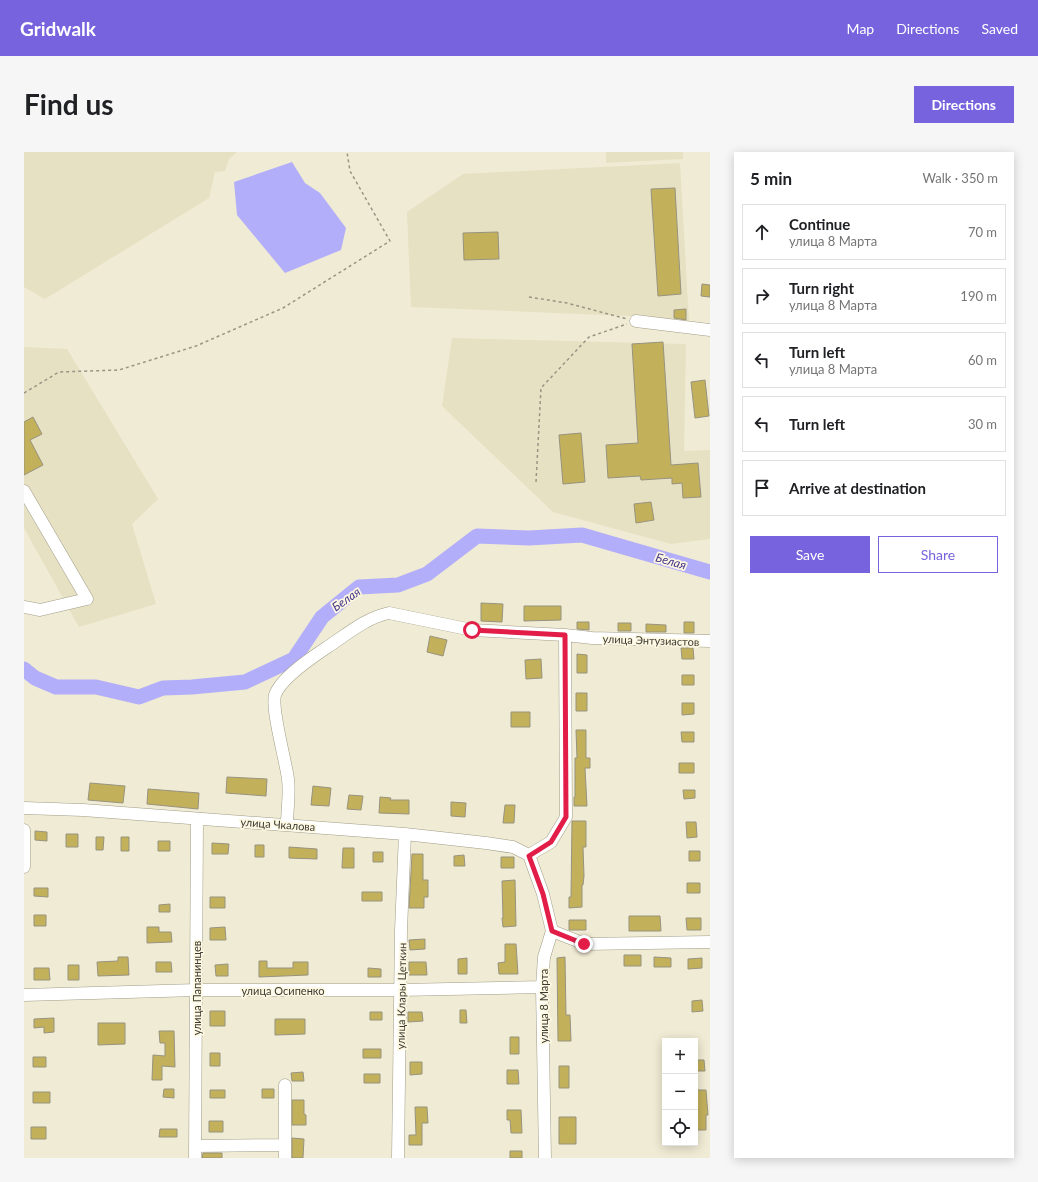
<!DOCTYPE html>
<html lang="en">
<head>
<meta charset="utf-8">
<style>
	:root { --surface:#fff; --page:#f6f6f6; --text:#202124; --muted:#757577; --line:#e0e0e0; --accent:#7763dd }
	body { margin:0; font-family:Lato,sans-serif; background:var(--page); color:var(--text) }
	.controls { position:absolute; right:12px; bottom:12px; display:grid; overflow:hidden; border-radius:0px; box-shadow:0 2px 10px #0003 }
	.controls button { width:36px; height:36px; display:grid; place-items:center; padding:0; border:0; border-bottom:1px solid var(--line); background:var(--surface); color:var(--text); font:20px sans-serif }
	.stop { position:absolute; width:12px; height:12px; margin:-9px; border:3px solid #e11d48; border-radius:50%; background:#fff }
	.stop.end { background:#e11d48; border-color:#fff; box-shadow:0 1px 4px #0008 }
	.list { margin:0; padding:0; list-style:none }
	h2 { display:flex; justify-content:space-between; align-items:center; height:52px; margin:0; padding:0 16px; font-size:17px }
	h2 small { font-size:13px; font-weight:400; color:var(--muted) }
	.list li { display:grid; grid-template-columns:26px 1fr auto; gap:12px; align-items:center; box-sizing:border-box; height:56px; margin:0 8px 8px; padding:0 8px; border:1px solid var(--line); border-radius:0px }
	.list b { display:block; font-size:15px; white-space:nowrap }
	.list p { margin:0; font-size:13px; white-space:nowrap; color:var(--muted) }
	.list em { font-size:13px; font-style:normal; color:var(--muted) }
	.actions { display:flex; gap:8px; padding:12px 16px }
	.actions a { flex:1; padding:9px 0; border:1px solid var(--accent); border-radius:0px; text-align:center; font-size:14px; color:var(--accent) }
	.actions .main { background:var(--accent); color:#fff }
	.icon { flex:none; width:22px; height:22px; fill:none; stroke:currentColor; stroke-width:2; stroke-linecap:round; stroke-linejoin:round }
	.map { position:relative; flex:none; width:686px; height:1006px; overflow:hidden; border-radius:0px }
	header { display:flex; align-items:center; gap:24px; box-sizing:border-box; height:56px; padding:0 20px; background:var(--accent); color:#fff }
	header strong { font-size:19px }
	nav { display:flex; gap:22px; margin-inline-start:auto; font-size:14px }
	.intro { display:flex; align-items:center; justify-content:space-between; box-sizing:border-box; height:96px; padding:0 24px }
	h1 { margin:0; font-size:28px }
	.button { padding:10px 18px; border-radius:0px; background:var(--accent); color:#fff; font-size:14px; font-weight:700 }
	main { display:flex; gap:24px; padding:0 24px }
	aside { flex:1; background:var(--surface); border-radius:0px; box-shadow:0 2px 10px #0003 }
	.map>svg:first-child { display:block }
	.built { fill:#e6e1c3 }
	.water { fill:#b3aefa }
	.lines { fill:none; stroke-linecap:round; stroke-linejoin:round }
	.river { stroke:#b3aefa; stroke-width:15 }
	.building { fill:#c2b05b; stroke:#98937f }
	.minor-casing { stroke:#a19d88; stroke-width:13 }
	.path { stroke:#989585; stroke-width:1.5; stroke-dasharray:3 3; stroke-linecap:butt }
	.minor { stroke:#fff; stroke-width:12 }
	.route { stroke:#e11d48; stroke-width:5 }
	.labels { text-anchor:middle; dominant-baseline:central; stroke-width:3.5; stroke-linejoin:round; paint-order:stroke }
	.street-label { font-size:11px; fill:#3b3931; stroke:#fdf8e2 }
	.water-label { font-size:12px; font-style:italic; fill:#433389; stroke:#fdf8e2 }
</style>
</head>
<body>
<header>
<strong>Gridwalk</strong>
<nav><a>Map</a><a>Directions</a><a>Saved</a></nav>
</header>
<div class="intro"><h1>Find us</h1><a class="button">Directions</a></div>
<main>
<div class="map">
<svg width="686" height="1006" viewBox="0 0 686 1006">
	<rect width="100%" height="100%" fill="#f0ebd4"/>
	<path class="built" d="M0,0H213L205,7L201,19L191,20L185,46L21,147L0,135Z
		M582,0H659V7L582,11Z
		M656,11L665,169L628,165L387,155L383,60L439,22Z
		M428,186L662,192L660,299L686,298V387L647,392L529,360L418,254Z
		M0,195L43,197L134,347L108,372L132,452L55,475L0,376Z"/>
	<path class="water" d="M268,10L281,31L296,41L322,76L317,98L261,121L213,63L210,30Z"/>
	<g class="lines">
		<path class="river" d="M0,517L11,526L32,535H72L115,545L139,536L168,535L221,530L270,507L298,465L335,435L374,433L403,422L453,384L505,386L558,383L686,420"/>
	</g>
	<path class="building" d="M651,36L657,142L634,144L627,37Z
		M474,80L475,107L440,108L439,81Z
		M678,132L686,133V145L677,144Z
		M662,157V168L650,166V158Z
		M639,190L647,313L674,311L677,345L659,346L658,331L648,332V326L617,328L616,324L584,326L582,293L614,291L608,192Z
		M681,228L685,264L671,266L667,230Z
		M9,265L18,282L6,288L19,313L0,323V270Z
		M557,281L561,330L539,332L535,283Z
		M627,350L630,368L612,371L610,352Z
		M457,451L479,452L478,470L457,469Z
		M500,454H537V468L500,469Z
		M553,470H565V478L553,477Z
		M660,470H670V481H660Z
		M594,471H607V479H594Z
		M622,472L642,473V480H622Z
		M406,484L423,488L419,504L403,500Z
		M657,496H669L670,507H658Z
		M553,502L563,503V521H553Z
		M517,507L518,526L502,527L501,508Z
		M658,523H670V533H658Z
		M552,541H563V559H552Z
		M658,551H670V562L658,563Z
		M487,560H506V575H487Z
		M552,578H562V606H566V616H561L563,654H550V645H551V606H553Z
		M657,580H670V590H658Z
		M655,611H670V621H655Z
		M203,625L243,627L242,644L202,641Z
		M66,631L101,634L99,651L64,648Z
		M289,634L307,636L305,654L287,653Z
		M124,637L175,641L174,657L123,652Z
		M659,638H671V646L660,647Z
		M325,643L339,644L337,658L323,657Z
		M356,645L367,646L366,648H385V662L355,661Z
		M427,650L442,651L441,665L427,664Z
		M481,653H491L490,671H479Z
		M548,669H562V695H559L560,724L559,733H558V755L545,756V745H547Z
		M662,670H672L673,685L663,686Z
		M11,679L23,680V689L11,688Z
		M42,682H54V695H42Z
		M72,685H80L79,698H72Z
		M97,685H105V699H97Z
		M134,689H146V699H134Z
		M188,691L205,692L204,702H188Z
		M231,693H240V705H231Z
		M265,695L293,697V707L265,706Z
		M319,696H330V716H318Z
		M665,699H676V709H665Z
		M349,700H359V710H349Z
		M388,702H399V728H404V745H400V756H385Z
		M440,703L441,714H430V704Z
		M477,705H490V716H477Z
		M491,728L492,774L479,775L478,766H479L478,729Z
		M663,731H676V741H663Z
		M10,736H24V745L10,744Z
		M338,740H358V749H338Z
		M186,745H201V756H186Z
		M146,752V760H135V753Z
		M10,763H22V774H10Z
		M605,764H636L637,779H605Z
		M662,766H677V778H663Z
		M545,768H562V778H545Z
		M123,775H135V780H147L148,790L123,791Z
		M201,775L202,788H186V776Z
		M401,787V797L386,798L385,788Z
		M481,792H492L494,822H475L474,811L481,810Z
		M600,803H617V814H600Z
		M94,805H104L105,823L74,824L73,810L94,809Z
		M541,805L542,863H546L547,889H534L533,806Z
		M630,805L647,806V815H630Z
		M443,806V822H434V807Z
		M678,806V816L664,817V807Z
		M235,809H243V816H269V810H284V823L235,825Z
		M132,810H147L148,820H132Z
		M385,810H402L403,823H385Z
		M204,812V824H192L191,813Z
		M44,813H55V828H44Z
		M10,816H25L26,828H10Z
		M344,816L357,817V825H344Z
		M678,848L679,859L668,860V849Z
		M436,858H442L443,871H436Z
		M186,859H201V874H186Z
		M346,860H358V868H346Z
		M384,860H398L399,869L384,870Z
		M30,866V880L20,881V875L10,876V867Z
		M251,867H281V882L251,883Z
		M74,871H101V892L74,893Z
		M135,879H150L151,915L138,914V928H128L129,903L141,904V891H136Z
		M486,885H495V902H486Z
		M339,897H357V906H339Z
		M186,901H196V914H186Z
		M9,905H22V915H9Z
		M671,908H680L681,919H671Z
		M386,910H398V922L386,923Z
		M535,914H545V936H535Z
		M483,918H494L495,932H483Z
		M279,920L280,929H268L267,921Z
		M340,922H356V931H340Z
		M140,937H150V946L139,945Z
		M238,937H250V946H238Z
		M186,938H201V946H186Z
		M671,938H682L684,963H682V978H671Z
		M9,940H26V951H9Z
		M268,948H280V962L282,963V973H268Z
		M391,955H403L404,971H398V993H385V983H392Z
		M483,958H497L498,981H487L486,968H483Z
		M535,965H552V992H535Z
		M185,969H199V980H185Z
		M7,975H22V987H7Z
		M136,977H153V985H135Z
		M268,986L280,987L279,1006H268Z
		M486,999H498V1006H486Z
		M179,1001H198V1006H178Z"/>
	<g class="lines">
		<defs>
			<path id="minor" d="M612,169L686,178
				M0,339L63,447L16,458L0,455
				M0,656L59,658L381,682L462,691L489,695L505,703
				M263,673C263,658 266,642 264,627C262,610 247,557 251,543C257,526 287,506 302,496C322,483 341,466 365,461L448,478L541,483L568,486L686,489
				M0,678V715
				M505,703L519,742L528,779L520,805L518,835L521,1006
				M505,703L527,690L542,665L541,483
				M528,779L561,792L686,790
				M0,843L173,838H377L518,835
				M171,994L261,993
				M171,1006L173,667
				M261,1006V933
				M374,1006L377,778L381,682"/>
		</defs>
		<use href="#minor" class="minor-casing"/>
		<path class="path" d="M505,145L543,151L603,167
			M0,241L35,220L95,218L172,194L259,156L366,89L326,19L323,0
			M512,330L517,236L565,185L603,172"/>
		<use href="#minor" class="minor"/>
	</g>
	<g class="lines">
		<path class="route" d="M448,478L541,483L542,665L527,690L505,704L519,742L528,779L560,792"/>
	</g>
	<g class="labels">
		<g class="street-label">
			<text transform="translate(627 488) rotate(2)">улица Энтузиастов</text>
			<text transform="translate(254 672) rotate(4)">улица Чкалова</text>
			<text transform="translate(172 836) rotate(-90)">улица Папанинцев</text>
			<text x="259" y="838">улица Осипенко</text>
			<text transform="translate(377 844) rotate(-89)">улица Клары Цеткин</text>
			<text transform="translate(519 854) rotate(-90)">улица 8 Марта</text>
		</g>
		<g class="water-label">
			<text transform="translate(647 409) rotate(16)">Белая</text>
			<text transform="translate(322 447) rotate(-35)">Белая</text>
		</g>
	</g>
</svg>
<div class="controls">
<button>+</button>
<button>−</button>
<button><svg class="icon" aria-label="locate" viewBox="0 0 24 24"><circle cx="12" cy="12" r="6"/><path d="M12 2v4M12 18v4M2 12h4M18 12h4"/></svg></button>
</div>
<div class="stop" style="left:448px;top:478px"></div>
<div class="stop end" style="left:560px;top:792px"></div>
</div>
<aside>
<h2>5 min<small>Walk · 350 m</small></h2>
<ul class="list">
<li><svg class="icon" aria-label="ahead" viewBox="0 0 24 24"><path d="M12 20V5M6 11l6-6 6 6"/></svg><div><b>Continue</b><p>улица 8 Марта</p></div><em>70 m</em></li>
<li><svg class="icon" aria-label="right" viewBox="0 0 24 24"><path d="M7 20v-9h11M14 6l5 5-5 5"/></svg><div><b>Turn right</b><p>улица 8 Марта</p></div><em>190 m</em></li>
<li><svg class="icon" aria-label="left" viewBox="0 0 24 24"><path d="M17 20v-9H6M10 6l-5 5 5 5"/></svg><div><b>Turn left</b><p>улица 8 Марта</p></div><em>60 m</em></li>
<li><svg class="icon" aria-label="left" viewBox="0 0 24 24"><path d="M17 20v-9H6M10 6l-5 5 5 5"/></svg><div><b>Turn left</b></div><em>30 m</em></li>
<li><svg class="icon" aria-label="arrive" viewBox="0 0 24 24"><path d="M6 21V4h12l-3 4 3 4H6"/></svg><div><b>Arrive at destination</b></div></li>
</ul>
<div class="actions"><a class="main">Save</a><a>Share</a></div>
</aside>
</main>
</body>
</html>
